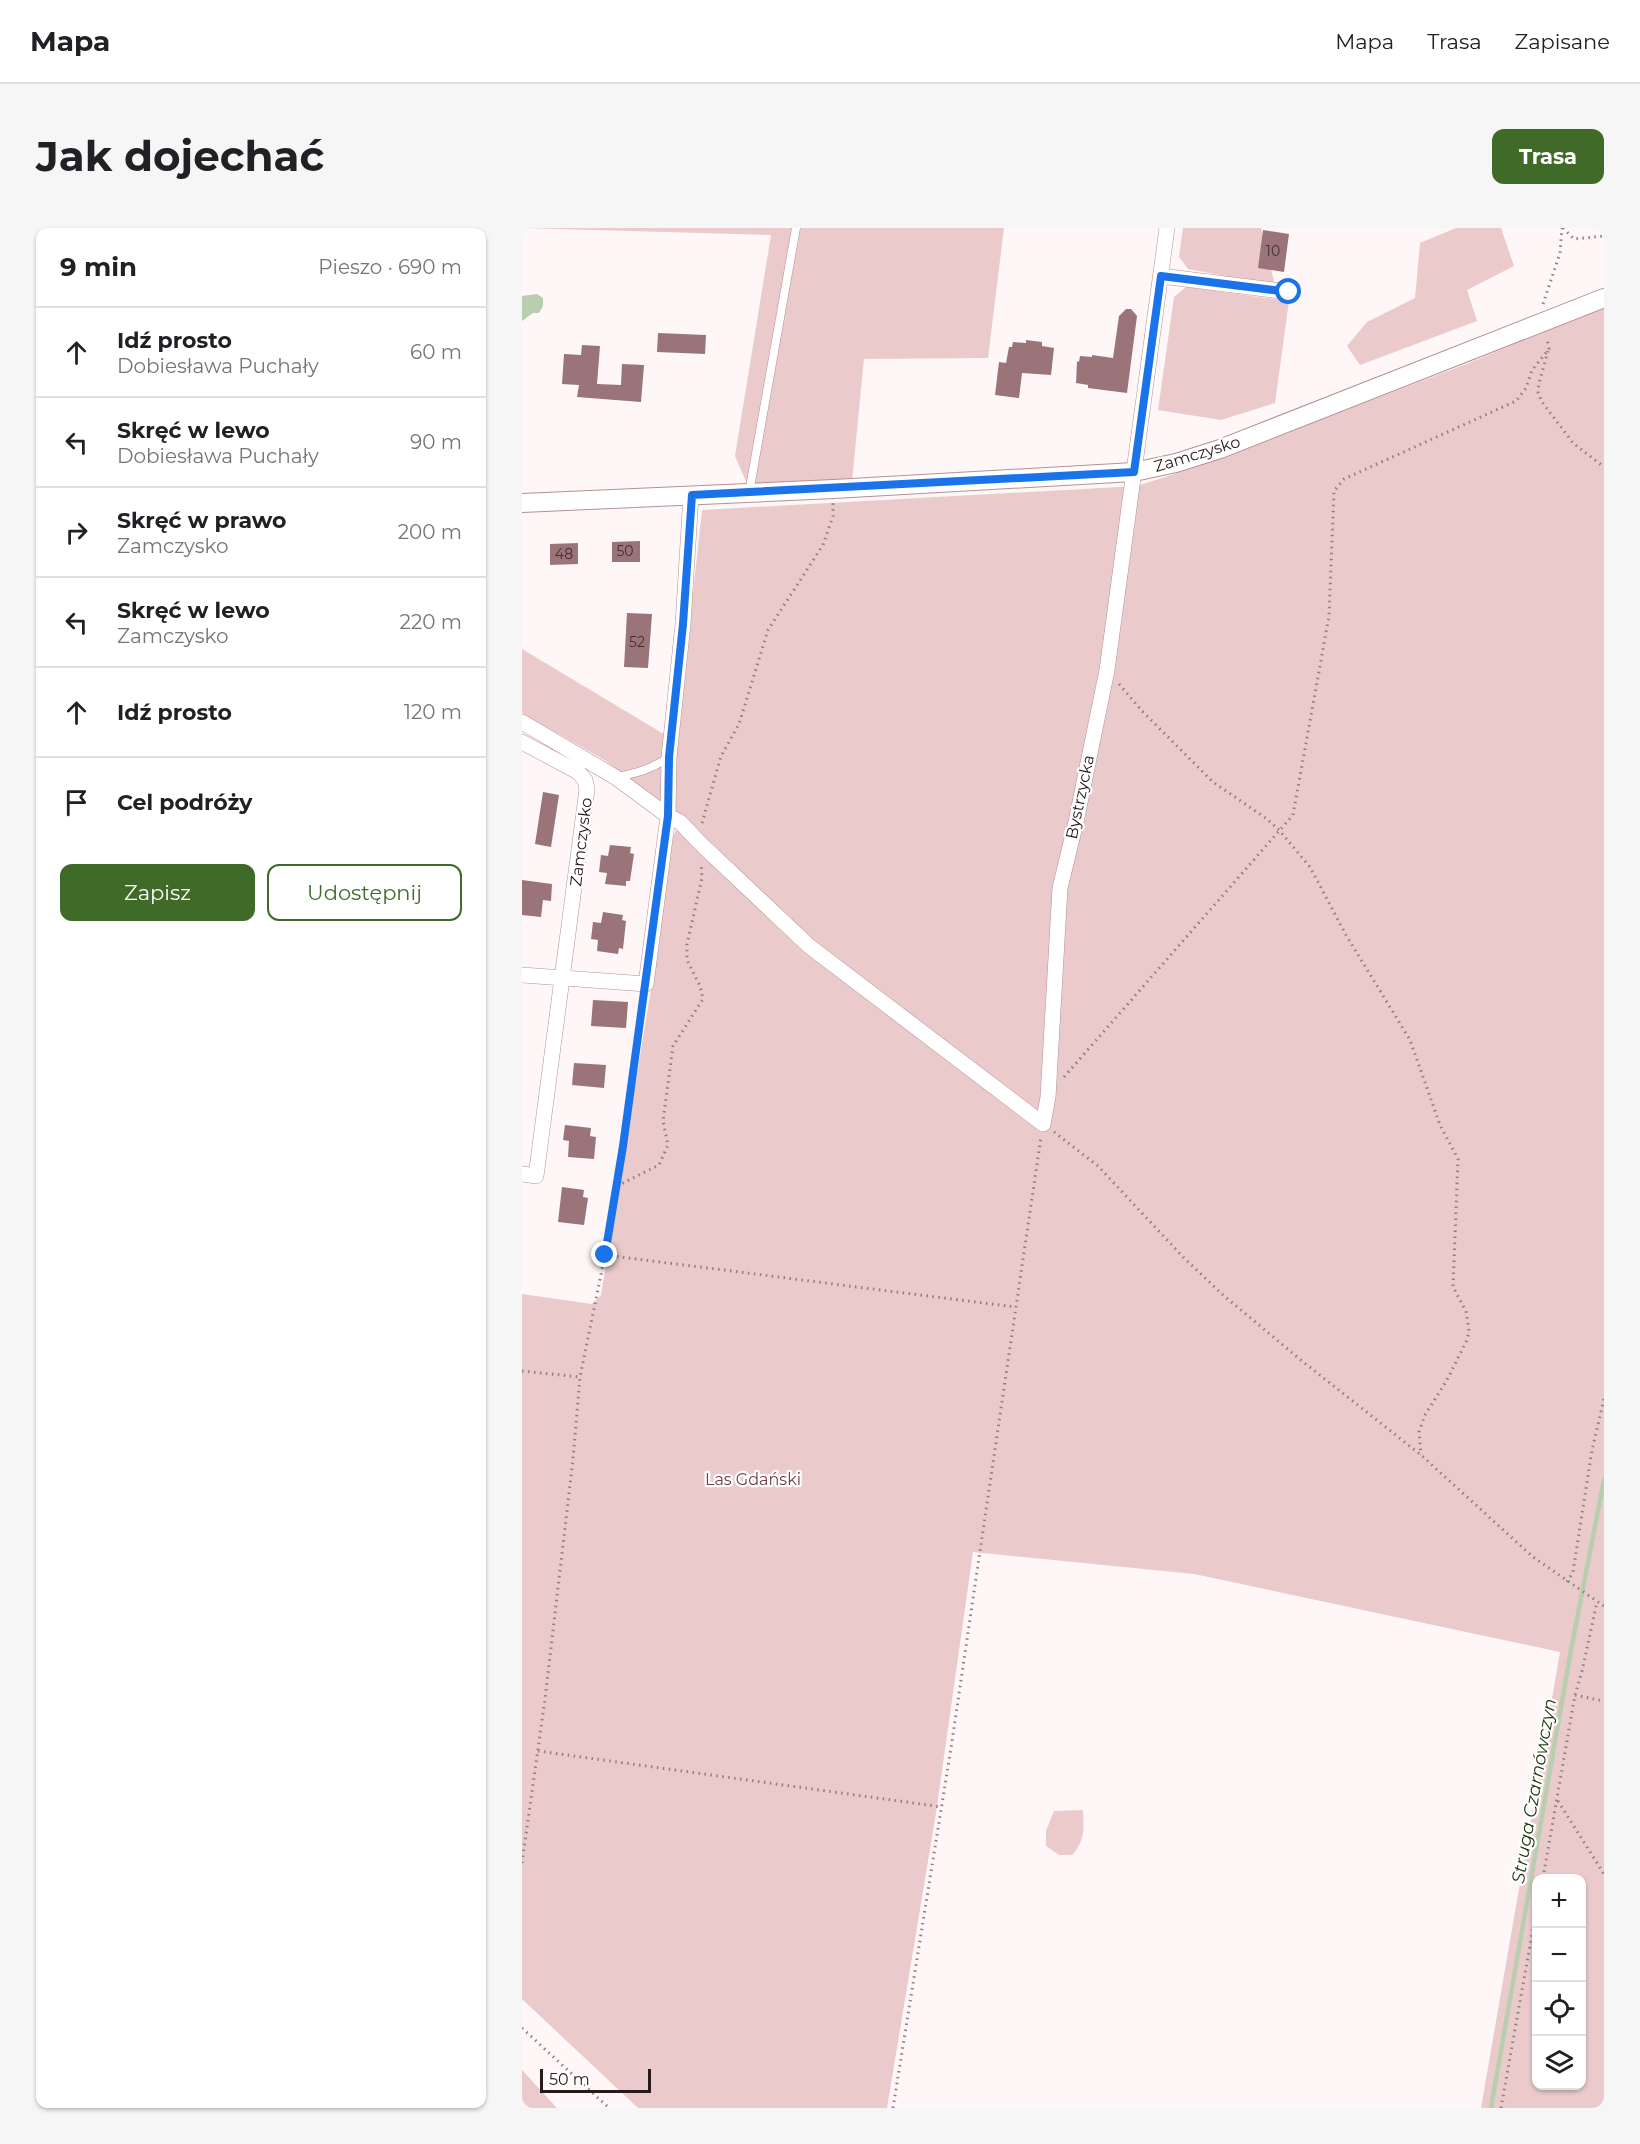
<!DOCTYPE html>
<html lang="pl">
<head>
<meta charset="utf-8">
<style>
	:root { --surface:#fff; --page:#f6f6f6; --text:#202124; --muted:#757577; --line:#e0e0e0; --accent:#3f6a27 }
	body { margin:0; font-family:Montserrat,sans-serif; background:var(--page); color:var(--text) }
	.controls { position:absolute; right:18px; bottom:18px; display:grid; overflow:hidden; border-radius:12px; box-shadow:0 2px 4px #0004 }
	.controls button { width:54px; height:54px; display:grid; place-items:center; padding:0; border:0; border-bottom:2px solid var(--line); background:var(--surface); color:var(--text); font:30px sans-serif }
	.scale { position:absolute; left:18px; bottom:15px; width:111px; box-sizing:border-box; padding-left:6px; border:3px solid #28191b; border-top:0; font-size:16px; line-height:21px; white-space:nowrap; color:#28191b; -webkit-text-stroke:4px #fff; paint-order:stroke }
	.stop { position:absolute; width:18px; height:18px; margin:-14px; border:4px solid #1a73e8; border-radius:50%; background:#fff }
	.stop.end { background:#1a73e8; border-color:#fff; box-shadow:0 2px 6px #0008 }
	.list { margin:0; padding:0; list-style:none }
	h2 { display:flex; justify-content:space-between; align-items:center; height:78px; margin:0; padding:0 24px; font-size:26px }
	h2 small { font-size:20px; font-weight:400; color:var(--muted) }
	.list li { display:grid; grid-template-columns:39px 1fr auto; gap:18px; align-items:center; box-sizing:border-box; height:90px; padding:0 24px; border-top:2px solid var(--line) }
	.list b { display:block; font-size:22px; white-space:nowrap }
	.list p { margin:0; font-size:20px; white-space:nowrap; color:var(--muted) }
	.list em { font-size:20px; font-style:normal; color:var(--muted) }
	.actions { display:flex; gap:12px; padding:18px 24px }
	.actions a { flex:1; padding:14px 0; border:2px solid var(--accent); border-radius:12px; text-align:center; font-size:21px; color:var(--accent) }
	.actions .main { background:var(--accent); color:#fff }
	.icon { flex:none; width:33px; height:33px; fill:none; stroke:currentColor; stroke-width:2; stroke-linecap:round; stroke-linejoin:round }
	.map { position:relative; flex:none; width:1082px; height:1880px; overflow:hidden; border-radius:12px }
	header { display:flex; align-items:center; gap:36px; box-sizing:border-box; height:84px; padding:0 30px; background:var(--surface); border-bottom:2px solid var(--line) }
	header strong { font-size:28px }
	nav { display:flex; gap:33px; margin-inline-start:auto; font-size:21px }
	.intro { display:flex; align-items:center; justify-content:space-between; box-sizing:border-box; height:144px; padding:0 36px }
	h1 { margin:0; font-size:42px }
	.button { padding:15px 27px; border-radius:12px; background:var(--accent); color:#fff; font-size:21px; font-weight:700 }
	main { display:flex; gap:36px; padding:0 36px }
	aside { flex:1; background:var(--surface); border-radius:12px; box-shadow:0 2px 4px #0004 }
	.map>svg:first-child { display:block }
	.green { fill:#ebcacc; fill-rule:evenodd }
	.water { fill:#b9ceaf }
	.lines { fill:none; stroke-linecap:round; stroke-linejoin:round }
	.stream { stroke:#b9ceaf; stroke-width:4.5 }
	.building { fill:#9a7478 }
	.service-casing { stroke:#b69093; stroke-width:9 }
	.minor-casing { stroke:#b69093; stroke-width:16 }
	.tertiary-casing { stroke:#b69093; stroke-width:20 }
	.path { stroke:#8c8082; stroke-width:3; stroke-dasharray:1.5 4.5; stroke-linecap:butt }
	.service { stroke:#fff; stroke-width:8 }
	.minor { stroke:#fff; stroke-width:15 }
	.tertiary { stroke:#fff; stroke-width:18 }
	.route { stroke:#1a73e8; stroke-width:8 }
	.labels { text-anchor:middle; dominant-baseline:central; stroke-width:4.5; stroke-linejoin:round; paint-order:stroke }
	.number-label { font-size:14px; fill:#443032 }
	.street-label { font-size:16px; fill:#28191b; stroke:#fff }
	.park-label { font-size:16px; fill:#743d44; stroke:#fff }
	.water-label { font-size:18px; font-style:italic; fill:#1e390d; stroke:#fff }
</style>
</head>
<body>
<header>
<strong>Mapa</strong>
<nav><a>Mapa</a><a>Trasa</a><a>Zapisane</a></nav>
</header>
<div class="intro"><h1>Jak dojechać</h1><a class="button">Trasa</a></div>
<main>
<aside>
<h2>9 min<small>Pieszo · 690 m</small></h2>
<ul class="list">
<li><svg class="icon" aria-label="ahead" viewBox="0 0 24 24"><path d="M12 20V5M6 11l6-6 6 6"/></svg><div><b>Idź prosto</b><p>Dobiesława Puchały</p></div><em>60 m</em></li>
<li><svg class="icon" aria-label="left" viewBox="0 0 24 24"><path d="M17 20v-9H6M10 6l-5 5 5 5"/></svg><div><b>Skręć w lewo</b><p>Dobiesława Puchały</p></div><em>90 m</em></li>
<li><svg class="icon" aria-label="right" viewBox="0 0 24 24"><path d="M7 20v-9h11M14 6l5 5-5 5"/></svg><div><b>Skręć w prawo</b><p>Zamczysko</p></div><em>200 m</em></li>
<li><svg class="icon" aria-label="left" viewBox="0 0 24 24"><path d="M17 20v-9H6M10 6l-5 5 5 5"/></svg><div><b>Skręć w lewo</b><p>Zamczysko</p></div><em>220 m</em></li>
<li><svg class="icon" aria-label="ahead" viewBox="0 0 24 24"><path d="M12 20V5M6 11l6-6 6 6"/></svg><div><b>Idź prosto</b></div><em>120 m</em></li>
<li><svg class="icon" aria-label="arrive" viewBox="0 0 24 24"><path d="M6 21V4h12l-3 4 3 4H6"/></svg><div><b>Cel podróży</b></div></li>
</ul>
<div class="actions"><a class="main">Zapisz</a><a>Udostępnij</a></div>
</aside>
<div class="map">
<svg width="1082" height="1880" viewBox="0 0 1082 1880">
	<rect width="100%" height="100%" fill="#fff6f7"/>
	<path class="green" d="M0,0H482L466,130L342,131L330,253L225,256L213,228L249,7Z
		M661,0H739L753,57L666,41L657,29Z
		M934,0H979L992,38L945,62L955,93L838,137L825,118L845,94L893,70L898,15Z
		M664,59L767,73L753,175L699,192L636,182L652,69Z
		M1082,79V1880H959L1038,1424L672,1346L451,1324L414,1585L365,1880H116L0,1771V1066L70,1076L79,1067L129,761L151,609L160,589L82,532L0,485V421L155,514L180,282L615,258L671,240L947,135ZM1014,1650H1060V1858H1014Z
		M561,1582C562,1601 563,1613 550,1627H537L524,1618V1603L532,1583Z
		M0,1842L35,1880H0Z"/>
	<path class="water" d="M15,66L21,70V78L17,85H11L0,93V68Z"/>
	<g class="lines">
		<path class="stream" d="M969,1880L1049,1422L1082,1252"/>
	</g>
	<path class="building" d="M741,2L767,6L762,44L736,40Z
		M604,81H609L615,88L605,165L566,160V157L554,155L555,133L557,134L558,128L570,129V127L591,130L597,88Z
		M136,105L184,107L183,126L135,124Z
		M504,112L520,114V118L532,120L529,147L500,145L497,170L473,167L477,134L484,135L487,119H490L491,114L504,115Z
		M60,117L78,118L75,156L99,157L100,136L122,137L119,174L55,169L57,157L40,156L42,126L59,127Z
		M118,313V334H90V314Z
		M56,315V336L28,337V316Z
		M105,385L130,386L126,440L102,439Z
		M21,564L37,567L29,619L13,616Z
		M88,617L109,619L108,625L112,626L108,653H104V658L83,656L85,645L77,644L79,627L86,628Z
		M0,652L30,656L29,673L21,672L19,689L0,687Z
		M81,684L101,687L100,692L104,693L101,721L97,720L96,726L75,723L76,712L69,711L71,694L79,695Z
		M71,772L106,774L104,800L69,798Z
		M52,835L84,837L82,860L50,857Z
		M43,897L69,900L68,908L74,909L72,931L46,929L47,913L41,912Z
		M40,959L62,962L61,969L66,970L62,997L36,994Z"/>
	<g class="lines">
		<defs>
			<path id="service" d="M227,265L274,0
				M95,549C115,545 130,541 147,529"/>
			<path id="minor" d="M639,48L767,64
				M0,494L93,549L146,588L158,594L179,616L287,718L521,896L526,869L538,660L554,594L585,442L645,0
				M0,514L56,544L63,552L65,561L14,948L0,946
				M0,747L124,756L146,588L147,529L161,396L169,267"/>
			<path id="tertiary" d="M0,275L312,261L612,244L654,235L698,221L1082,70"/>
		</defs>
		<use href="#service" class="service-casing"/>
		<use href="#minor" class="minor-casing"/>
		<use href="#tertiary" class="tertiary-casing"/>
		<path class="path" d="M1041,0L1052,11L1082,8
			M1021,76L1038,25L1040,0
			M1026,123L1017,155L1016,164L1020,174L1051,215L1082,239
			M597,456L621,484L691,554L745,591L757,602L788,639L824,707L888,812L918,897L936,931L931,1059L944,1083L947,1103L945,1112L925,1152L903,1187L897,1204L899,1227
			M180,595L199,528L217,496L246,402L301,317L311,288V275
			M542,849L771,587L807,388L812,263L822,251L994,173L1004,160L1010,142L1027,121L1025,110
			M532,904L576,938L661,1029L701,1067L780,1133L899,1227L1011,1329L1082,1378
			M95,958L137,937L146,917L141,893L151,818L181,771L178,758L165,732V716L180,650L179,635
			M83,1027L493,1079
			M0,1143L58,1149
			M1045,1354L1051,1344L1070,1222L1082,1171
			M1053,1467L1082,1473
			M16,1523L420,1579
			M1036,1573L1082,1646
			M0,1635L23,1471L51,1231L58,1149L83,1027L122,770
			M1021,1650L1053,1467L1060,1443L1075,1374
			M0,1800L87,1880
			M371,1880L429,1520L519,909
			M979,1880L1014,1684"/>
		<use href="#service" class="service"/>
		<use href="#minor" class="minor"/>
		<use href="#tertiary" class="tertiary"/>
	</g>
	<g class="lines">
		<path class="route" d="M83,1027L101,918L146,588L147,529L161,396L170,267L612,244L639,48L767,64"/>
	</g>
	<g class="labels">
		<g class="number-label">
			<text x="751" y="23">10</text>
			<text x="103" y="323">50</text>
			<text x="42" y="326">48</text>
			<text x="115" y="414">52</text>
		</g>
		<g class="street-label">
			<text transform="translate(675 226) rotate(-17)">Zamczysko</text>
			<text transform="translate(558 569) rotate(-78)">Bystrzycka</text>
			<text transform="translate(59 614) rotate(-83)">Zamczysko</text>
		</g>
		<g class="park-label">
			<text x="231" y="1251">Las Gdański</text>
		</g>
		<g class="water-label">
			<text transform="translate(1012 1563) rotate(-80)">Struga Czarnówczyn</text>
		</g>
	</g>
</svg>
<div class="controls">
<button>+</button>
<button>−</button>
<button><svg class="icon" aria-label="locate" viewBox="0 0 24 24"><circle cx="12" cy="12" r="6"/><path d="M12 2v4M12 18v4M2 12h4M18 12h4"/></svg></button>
<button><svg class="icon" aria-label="layers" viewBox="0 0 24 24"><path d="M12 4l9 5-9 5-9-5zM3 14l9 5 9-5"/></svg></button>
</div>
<div class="scale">50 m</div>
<div class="stop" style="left:767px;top:64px"></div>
<div class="stop end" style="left:83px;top:1027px"></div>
</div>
</main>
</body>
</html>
